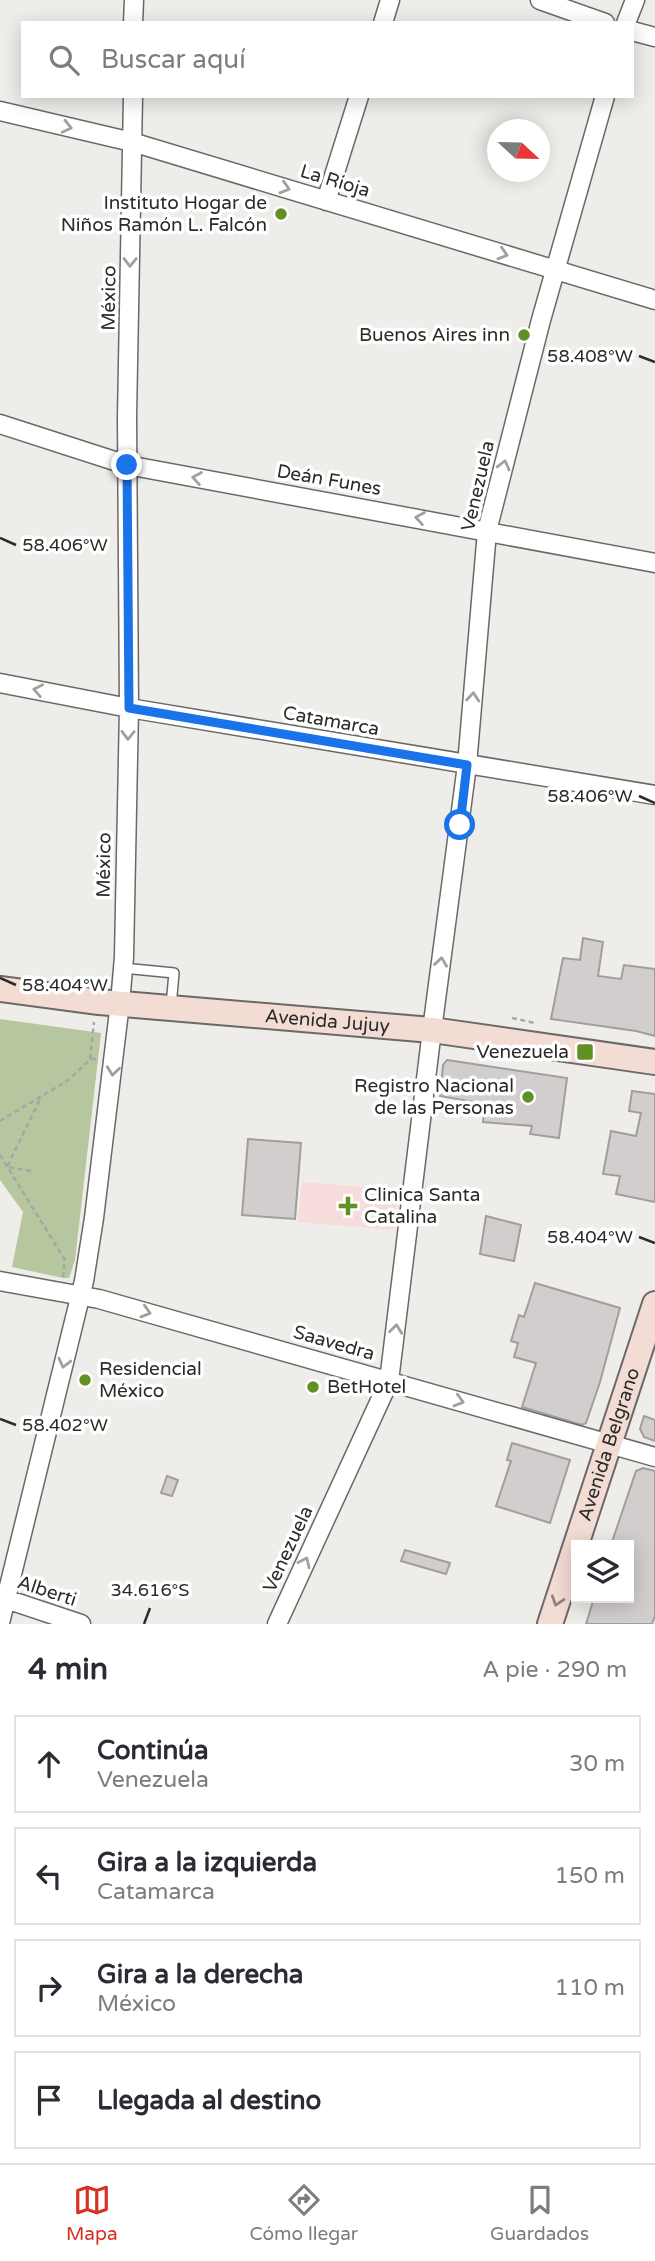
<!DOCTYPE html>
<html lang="es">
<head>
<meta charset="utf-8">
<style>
	:root { --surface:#fff; --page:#f2f2f3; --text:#2b2b33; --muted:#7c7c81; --line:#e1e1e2; --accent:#d93025 }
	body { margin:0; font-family:"Varela Round",sans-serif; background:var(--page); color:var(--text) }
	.controls { position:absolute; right:21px; bottom:21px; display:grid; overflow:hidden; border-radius:0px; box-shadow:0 4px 18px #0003 }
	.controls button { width:63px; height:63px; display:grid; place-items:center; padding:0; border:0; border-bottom:2px solid var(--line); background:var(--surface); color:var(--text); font:35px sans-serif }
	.compass { position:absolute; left:487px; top:119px; width:63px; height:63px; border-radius:50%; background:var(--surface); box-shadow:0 4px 18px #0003; rotate:112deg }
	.stop { position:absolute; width:21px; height:21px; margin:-16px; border:5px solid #1a73e8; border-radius:50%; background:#fff }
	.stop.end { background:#1a73e8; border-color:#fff; box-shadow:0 2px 7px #0008 }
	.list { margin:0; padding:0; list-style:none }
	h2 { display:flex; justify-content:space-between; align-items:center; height:91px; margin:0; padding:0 28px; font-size:30px }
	h2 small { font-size:23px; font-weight:400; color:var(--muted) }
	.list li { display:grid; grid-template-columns:46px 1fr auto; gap:21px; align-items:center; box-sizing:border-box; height:98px; margin:0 14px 14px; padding:0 14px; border:2px solid var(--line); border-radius:0px }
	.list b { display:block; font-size:26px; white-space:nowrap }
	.list p { margin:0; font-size:23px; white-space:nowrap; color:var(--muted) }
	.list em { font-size:23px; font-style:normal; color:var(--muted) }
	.icon { flex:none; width:38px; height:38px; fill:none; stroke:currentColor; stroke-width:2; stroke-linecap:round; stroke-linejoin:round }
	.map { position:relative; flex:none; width:655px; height:1624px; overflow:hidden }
	.search { position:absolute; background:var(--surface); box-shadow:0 4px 18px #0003; left:21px; right:21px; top:21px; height:77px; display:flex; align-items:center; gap:18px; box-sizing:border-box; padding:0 24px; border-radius:0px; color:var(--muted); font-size:26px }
	.sheet { height:539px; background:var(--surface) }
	nav { display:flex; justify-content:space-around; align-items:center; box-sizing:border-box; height:98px; border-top:2px solid var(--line); background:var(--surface); font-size:19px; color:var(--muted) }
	nav a { display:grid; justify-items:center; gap:4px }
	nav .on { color:var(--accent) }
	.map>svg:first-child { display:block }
	.medical { fill:#f7dcdc }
	.green { fill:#b6c69e }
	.building { fill:#d2cece; stroke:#a19e9e; stroke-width:2 }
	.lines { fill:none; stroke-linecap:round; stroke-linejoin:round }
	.lane-casing { stroke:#6a6967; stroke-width:12 }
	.street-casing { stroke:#6a6967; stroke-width:21 }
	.secondary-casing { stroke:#6a6967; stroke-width:28 }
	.path { stroke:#a6a6a4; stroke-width:2.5; stroke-dasharray:5 3.5; stroke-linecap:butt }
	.lane { stroke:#fff; stroke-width:9 }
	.street { stroke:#fff; stroke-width:18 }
	.secondary { stroke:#f3dcd4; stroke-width:24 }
	.oneway { stroke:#a0a09f }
	.oneway2 { stroke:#8f847f }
	.route { stroke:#1a73e8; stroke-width:9 }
	.ticks { fill:none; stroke:#2b2b2a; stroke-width:2.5 }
	.poi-dot { fill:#629024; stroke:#fff; stroke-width:2.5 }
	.labels { text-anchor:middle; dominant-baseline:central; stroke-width:7; stroke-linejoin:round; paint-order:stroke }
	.street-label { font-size:19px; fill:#2b2b2a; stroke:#fff }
	.poi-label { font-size:19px; fill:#2b2b2a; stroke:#fff; text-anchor:end }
	.ticks-label { font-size:18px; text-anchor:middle; fill:#2b2b2a; stroke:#fff; stroke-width:7; stroke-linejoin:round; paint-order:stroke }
</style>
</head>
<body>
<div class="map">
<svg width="655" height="1624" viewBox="0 0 655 1624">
	<rect width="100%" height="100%" fill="#eeedea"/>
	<path class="medical" d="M302,1182L398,1190L394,1230L298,1222Z"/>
	<path class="green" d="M0,1019L101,1033L75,1260L69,1278H63L12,1267L23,1212L0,1180Z"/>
	<path class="building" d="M583,938L603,942L598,976L621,979L624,965L655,969V1036L636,1031L551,1019L563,958L580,960Z
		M447,1060L567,1078L559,1138L530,1134L532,1126L483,1122L485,1104L440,1096L443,1065Z
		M632,1091L655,1094V1202L616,1194L620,1176L603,1174L611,1131L636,1136L641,1113L629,1111Z
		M248,1139L301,1143L295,1219L242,1215Z
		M486,1216L521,1225L514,1261L480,1254Z
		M535,1283L620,1308L600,1382L586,1423L582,1425L522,1407L536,1363L514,1357L518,1343L511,1341L519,1315L524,1317Z
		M644,1416L655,1420V1441L644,1437L640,1429Z
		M512,1443L570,1460L550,1523L496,1506L511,1461L507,1460Z
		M643,1468L655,1471V1616L652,1624H586L594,1598H629V1545H611L636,1471Z
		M167,1476L178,1480L172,1496L161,1493Z
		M405,1550L450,1563L446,1574L401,1561Z"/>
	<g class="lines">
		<defs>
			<path id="lane" d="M123,968L174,973L171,1006"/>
			<path id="street" d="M540,0L605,23
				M133,23L134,0
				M383,23L390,0
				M626,23L635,0
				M632,31L655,37
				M0,111L132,142L655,300
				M326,201L359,96
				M0,424L127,465L655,563
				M0,683L129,708L655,795
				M0,1281L99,1299L655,1457
				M0,1597L81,1624
				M0,1623L84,1281L94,1218L120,1003L124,957L129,708L127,417L133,96
				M277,1624L389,1381L432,1030L467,765L487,531L541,320L605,96"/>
			<g id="secondary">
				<path id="s1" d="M0,989L99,1002L432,1030L655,1062"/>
				<path id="s2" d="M550,1624L655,1304"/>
			</g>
		</defs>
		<use href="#lane" class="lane-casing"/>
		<use href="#street" class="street-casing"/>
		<use href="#secondary" class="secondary-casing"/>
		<path class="path" d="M512,1018L535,1023
			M90,1059L94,1022
			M0,1121L70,1079L90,1059H96
			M0,1155L65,1260L63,1277
			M31,1171L7,1167L41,1097"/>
		<use href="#lane" class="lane"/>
		<use href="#street" class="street"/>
		<use href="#secondary" class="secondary"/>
	</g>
	<defs><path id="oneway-chevron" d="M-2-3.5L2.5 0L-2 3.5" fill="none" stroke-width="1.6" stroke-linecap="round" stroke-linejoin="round" transform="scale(1.75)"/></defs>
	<g class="oneway">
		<use href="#oneway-chevron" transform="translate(67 127) rotate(13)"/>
		<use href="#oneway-chevron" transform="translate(285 188) rotate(17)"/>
		<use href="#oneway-chevron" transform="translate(503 254) rotate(17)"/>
		<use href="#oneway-chevron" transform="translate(130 262) rotate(91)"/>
		<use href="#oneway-chevron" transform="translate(504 465) rotate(-76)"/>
		<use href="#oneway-chevron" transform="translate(197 478) rotate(-170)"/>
		<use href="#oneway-chevron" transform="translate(420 518) rotate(-170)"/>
		<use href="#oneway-chevron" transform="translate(38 690) rotate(-169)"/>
		<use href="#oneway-chevron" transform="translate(473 697) rotate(-85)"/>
		<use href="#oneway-chevron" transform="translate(128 735) rotate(91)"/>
		<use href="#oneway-chevron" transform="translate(441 962) rotate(-82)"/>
		<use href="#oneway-chevron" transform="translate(113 1071) rotate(97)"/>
		<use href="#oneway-chevron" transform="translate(146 1312) rotate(16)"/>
		<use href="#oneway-chevron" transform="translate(396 1329) rotate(-83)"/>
		<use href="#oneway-chevron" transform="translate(64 1363) rotate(104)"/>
		<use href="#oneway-chevron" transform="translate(459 1401) rotate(16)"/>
		<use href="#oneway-chevron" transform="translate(305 1562) rotate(-65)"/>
	</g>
	<use class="oneway2" href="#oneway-chevron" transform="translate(557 1601) rotate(108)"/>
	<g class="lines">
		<path class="route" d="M127,465L129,708L467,765L460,825"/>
	</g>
	<path class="ticks" d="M639,356L655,362M0,538L16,545M639,796L655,803M0,978L16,985M639,1237L655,1243M0,1419L16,1425M144,1624L150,1608"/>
	<g class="poi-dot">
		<circle cx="281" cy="214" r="7"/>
		<circle cx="524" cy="335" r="7"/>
		<rect x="576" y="1043" width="18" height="18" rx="3.5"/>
		<circle cx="528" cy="1097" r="7"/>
		<path d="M344.5 1195.5h7v7h7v7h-7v7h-7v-7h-7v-7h7z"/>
		<circle cx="85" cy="1380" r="7"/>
		<circle cx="313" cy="1387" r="7"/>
	</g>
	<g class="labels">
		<g class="street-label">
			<text transform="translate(335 181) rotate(17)">La Rioja</text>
			<text transform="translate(109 298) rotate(-89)">México</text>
			<text transform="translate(329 480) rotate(10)">Deán Funes</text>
			<text transform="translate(478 486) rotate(-77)">Venezuela</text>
			<text transform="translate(331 721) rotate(10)">Catamarca</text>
			<text transform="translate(104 865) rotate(-89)">México</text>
			<text stroke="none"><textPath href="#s1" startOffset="329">Avenida Jujuy</textPath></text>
			<text transform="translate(334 1343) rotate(16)">Saavedra</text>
			<text stroke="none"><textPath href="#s2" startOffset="189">Avenida Belgrano</textPath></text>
			<text transform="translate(288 1549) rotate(-65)">Venezuela</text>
			<text transform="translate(47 1591) rotate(18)">Alberti</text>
		</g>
		<g class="poi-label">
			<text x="267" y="203">Instituto Hogar de<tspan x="267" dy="22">Niños Ramón L. Falcón</tspan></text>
			<text x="510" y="335">Buenos Aires inn</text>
			<text x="569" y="1052">Venezuela</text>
			<text x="514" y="1086">Registro Nacional<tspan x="514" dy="22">de las Personas</tspan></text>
			<text x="364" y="1195" text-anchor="start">Clinica Santa<tspan x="364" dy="22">Catalina</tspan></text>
			<text x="99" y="1369" text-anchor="start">Residencial<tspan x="99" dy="22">México</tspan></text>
			<text x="327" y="1387" text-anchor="start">BetHotel</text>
		</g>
	</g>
	<g class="ticks-label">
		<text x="590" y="362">58.408°W</text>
		<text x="65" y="551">58.406°W</text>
		<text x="590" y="802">58.406°W</text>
		<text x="65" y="991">58.404°W</text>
		<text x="590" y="1243">58.404°W</text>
		<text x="65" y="1431">58.402°W</text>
		<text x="150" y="1596">34.616°S</text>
	</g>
</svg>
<div class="controls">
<button><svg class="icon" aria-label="layers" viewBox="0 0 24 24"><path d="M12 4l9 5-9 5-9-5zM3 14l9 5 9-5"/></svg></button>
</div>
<svg class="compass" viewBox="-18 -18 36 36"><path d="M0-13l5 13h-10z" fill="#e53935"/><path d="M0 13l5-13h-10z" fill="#7c7c81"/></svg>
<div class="stop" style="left:460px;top:825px"></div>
<div class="stop end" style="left:127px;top:465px"></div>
<div class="search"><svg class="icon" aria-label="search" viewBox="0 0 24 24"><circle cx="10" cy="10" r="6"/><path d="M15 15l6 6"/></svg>Buscar aquí</div>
</div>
<section class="sheet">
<h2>4 min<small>A pie · 290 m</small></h2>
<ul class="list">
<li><svg class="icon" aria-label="ahead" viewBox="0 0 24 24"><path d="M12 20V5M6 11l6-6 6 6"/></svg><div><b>Continúa</b><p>Venezuela</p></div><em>30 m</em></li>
<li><svg class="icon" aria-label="left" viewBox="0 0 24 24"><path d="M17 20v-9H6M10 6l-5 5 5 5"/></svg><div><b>Gira a la izquierda</b><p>Catamarca</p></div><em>150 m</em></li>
<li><svg class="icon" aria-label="right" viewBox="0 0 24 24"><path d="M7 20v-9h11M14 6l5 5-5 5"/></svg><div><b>Gira a la derecha</b><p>México</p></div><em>110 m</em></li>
<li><svg class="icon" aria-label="arrive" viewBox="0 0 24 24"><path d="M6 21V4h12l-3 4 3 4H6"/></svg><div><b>Llegada al destino</b></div></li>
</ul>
</section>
<nav>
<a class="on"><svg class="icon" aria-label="map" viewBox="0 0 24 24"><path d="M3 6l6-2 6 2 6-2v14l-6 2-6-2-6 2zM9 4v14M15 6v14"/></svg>Mapa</a>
<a><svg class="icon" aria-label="directions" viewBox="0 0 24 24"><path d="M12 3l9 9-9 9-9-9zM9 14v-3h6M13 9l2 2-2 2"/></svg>Cómo llegar</a>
<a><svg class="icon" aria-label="saved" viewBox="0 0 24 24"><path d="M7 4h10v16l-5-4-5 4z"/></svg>Guardados</a>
</nav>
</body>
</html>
